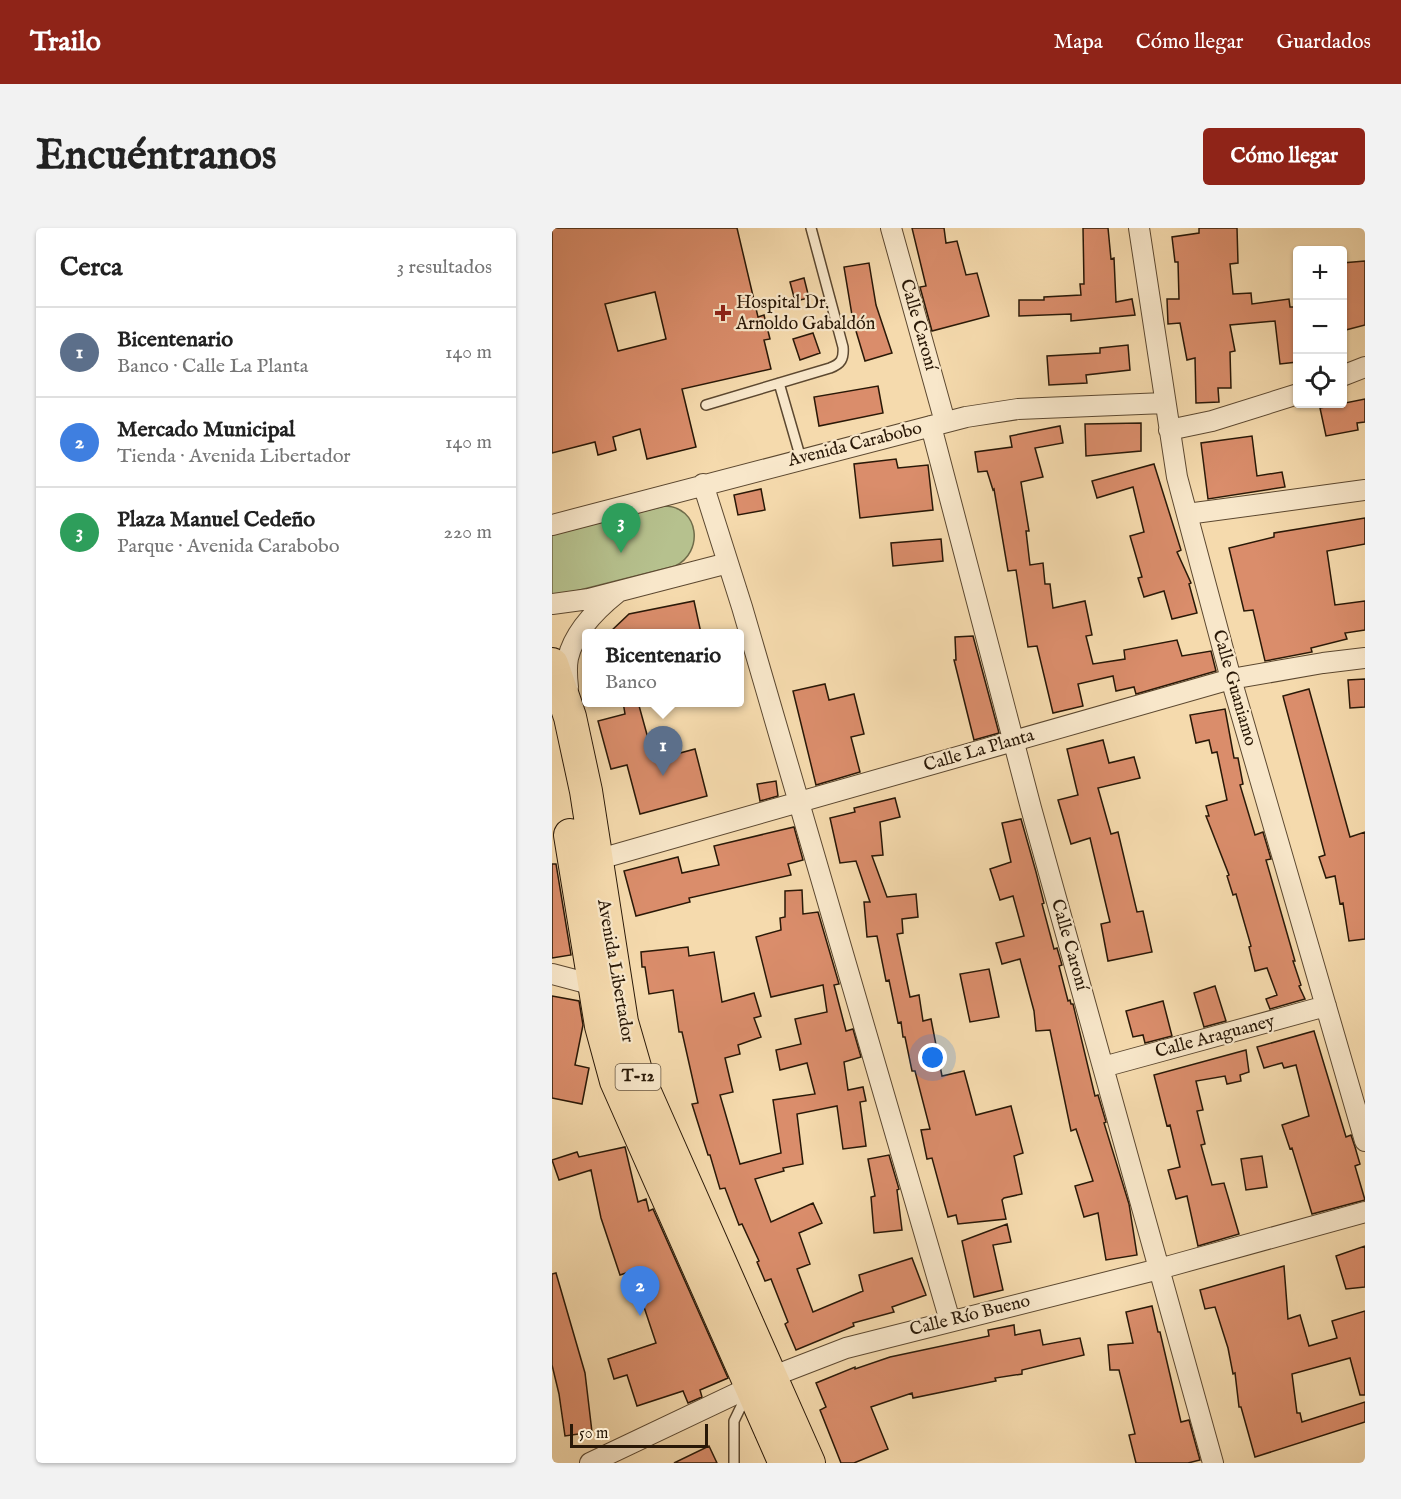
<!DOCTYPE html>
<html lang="es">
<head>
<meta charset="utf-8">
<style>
	:root { --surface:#fff; --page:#f2f2f2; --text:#222; --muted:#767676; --line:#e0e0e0; --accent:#8f2418 }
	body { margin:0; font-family:"IM FELL English",serif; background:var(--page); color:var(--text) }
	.controls { position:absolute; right:18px; top:18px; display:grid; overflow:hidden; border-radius:6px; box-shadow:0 2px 4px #0004 }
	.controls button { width:54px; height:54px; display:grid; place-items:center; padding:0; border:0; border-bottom:2px solid var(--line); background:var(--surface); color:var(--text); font:30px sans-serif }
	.scale { position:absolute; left:18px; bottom:15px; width:138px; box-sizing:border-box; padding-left:6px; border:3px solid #291807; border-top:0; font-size:16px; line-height:21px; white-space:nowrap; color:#291807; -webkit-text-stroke:4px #f8e7ca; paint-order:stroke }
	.you { position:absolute; left:381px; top:830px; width:21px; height:21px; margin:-15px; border:4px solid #fff; border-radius:50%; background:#1a73e8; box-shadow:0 0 0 9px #1a73e833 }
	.badge { display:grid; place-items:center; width:39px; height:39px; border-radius:50%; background:var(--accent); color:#fff; font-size:20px; font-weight:700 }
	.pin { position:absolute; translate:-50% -50px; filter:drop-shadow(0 2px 3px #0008) }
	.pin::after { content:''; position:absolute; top:32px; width:21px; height:18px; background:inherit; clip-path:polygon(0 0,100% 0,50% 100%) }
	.popup { position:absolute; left:30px; top:401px; width:162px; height:78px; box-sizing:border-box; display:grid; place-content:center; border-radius:6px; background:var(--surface); filter:drop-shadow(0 2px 4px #0005); font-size:20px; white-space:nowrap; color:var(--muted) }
	.popup b { font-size:22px; color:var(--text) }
	.popup::after { content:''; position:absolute; left:50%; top:100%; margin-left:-12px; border:12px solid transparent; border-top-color:var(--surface) }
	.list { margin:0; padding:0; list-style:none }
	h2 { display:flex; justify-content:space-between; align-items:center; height:78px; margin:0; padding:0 24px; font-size:26px }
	h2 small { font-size:20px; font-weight:400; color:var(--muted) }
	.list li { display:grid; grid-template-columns:39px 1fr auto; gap:18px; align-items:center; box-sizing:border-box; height:90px; padding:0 24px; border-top:2px solid var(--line) }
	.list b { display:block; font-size:22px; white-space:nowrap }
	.list p { margin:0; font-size:20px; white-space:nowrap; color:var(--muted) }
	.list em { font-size:20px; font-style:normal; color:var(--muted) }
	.icon { flex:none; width:33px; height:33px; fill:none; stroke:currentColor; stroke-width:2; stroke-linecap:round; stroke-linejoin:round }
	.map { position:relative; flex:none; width:813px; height:1235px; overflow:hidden; border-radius:6px }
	header { display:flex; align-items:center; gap:36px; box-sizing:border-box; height:84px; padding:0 30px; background:var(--accent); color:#fff }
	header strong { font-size:28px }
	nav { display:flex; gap:33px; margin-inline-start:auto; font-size:21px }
	.intro { display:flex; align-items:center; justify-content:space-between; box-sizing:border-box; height:144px; padding:0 36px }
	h1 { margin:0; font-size:42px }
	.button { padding:15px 27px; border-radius:6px; background:var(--accent); color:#fff; font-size:21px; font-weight:700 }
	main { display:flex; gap:36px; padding:0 36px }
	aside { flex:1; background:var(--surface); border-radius:6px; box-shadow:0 2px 4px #0004 }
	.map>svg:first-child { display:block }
	.green { fill:#b6c18e; stroke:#706c4a; stroke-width:1.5 }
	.building { fill:#da8d6b; stroke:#291807; stroke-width:1.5; fill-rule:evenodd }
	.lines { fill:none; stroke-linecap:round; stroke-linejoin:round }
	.service-casing { stroke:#5c4830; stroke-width:12 }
	.minor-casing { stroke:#5c4830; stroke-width:22 }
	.trunk-casing { stroke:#291807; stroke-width:34 }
	.service { stroke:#f8e7ca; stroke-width:9 }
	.minor { stroke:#f8e7ca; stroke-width:20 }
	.trunk { stroke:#f5daad; stroke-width:32 }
	.poi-dot { fill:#8f2418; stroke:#f8e7ca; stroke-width:2 }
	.labels { text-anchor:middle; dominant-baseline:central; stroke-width:4.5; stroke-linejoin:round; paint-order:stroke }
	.shield { fill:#f8e7ca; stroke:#675642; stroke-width:1.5 }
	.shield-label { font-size:16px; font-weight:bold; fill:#291807 }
	.poi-label { font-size:18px; fill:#291807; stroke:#f8e7ca; text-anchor:start }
	.street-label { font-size:18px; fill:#291807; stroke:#f8e7ca }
</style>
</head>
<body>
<header>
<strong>Trailo</strong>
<nav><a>Mapa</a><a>Cómo llegar</a><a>Guardados</a></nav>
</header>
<div class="intro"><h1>Encuéntranos</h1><a class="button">Cómo llegar</a></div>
<main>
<aside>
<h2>Cerca<small>3 resultados</small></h2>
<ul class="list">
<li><span class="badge" style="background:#5c6f8a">1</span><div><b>Bicentenario</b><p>Banco · Calle La Planta</p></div><em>140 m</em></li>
<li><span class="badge" style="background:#3f7fe0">2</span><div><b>Mercado Municipal</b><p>Tienda · Avenida Libertador</p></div><em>140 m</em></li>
<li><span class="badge" style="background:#2e9e5b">3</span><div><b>Plaza Manuel Cedeño</b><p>Parque · Avenida Carabobo</p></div><em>220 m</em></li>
</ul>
</aside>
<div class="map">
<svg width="813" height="1235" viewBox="0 0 813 1235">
	<rect width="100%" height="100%" fill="#f5daad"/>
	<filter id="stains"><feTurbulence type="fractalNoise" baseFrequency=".00333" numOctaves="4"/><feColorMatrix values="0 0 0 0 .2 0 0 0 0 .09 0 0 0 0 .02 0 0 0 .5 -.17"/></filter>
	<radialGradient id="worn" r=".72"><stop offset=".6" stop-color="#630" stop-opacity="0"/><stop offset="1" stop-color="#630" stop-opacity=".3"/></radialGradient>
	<path class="green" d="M112,278C148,278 152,325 123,338L0,369V307Z"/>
	<path class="building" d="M0,0H185L206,89L212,87L218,111L212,112L219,141L130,161L144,219L95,231L88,201L61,209L64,222L46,227L43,214L0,225ZM103,64L114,111L66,123L53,76Z
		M360,0H392L394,15L405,13L414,47L425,45L437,88L380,103L368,59L374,58Z
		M531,0H556L559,31L562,30L564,74L580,71L583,87L519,93V86L467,88V72H492V69L529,67L528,56H532Z
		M647,0H685L686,35L678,36L681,66L699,65L700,76L737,71L738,79H746V107L742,108L745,134L728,136L723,93L678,97L683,123L678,124L679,160H666L667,174L644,175L643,130L635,132L628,95L616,96L615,71H627L626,34H623L620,9L647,5Z
		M813,33V97L790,103V35Z
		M317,35L324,77L340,125L313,133L301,93L292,39Z
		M252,50L257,70L243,73L238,54Z
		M261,105L268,125L248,132L241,111Z
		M576,117L578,142L534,147L535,155L497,157L495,128L548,125V120Z
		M326,158L331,185L267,198L262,169Z
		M813,171V194L805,195L806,202L774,208L768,180Z
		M589,195V223L534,228L533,196Z
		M508,198L511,215L483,220L491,249L469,254L477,303H474L478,337L491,335L493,356H498L501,380L533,373L540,407L534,408L541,436L573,431L572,422L625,412L630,428L659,423L664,443L584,466L582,459L564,463L561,448L526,456L531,478L501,485L485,418L476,419L464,342L456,343L442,261L441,262L435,243L426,244L423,224L460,219L458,208Z
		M700,208L705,248L730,244L733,259L656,271L649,215Z
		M344,231L346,240L376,237L381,282L308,290L302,236Z
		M602,236L629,322L625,324L639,355L637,356L645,385L620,391L612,363L592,369L586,350L590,349L578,308L592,304L581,259L545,270L540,253Z
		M209,261L213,282L186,287L182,267Z
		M813,290V316L775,323L783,377L813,373V402L793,405L795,411L759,420L760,424L713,433L701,382L692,383L677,320L722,309V305Z
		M389,311L391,333L341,338L339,315Z
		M142,373L149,405H57L77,386Z
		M421,408L447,505L422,512L402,432H404L403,409Z
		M813,451V479L798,480L796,452Z
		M273,456L277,472L302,466L312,506L299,509L308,544L264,557L241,463Z
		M757,461L798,609L813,604V711L797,713L791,675L788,676L783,648L774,650L767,629L773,627L731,468Z
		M71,474H86L102,532L143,521L155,568L88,586L75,537L59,541L46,493L73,486Z
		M673,481L682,530H686L691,556L688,557L703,607L711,604L719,631L714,632L743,733H741L749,757L747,758L753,771L718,781L714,771L725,767L715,740L703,743L697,719L699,718L684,666L681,667L675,648L677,647L654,588H657L654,578L675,572L665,524L660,525L657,512L644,515L638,487Z
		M551,512L557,535L582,529L588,550L546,560L559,606L566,604L585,684L591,683L600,724L556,733L549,696L558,694L538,610L519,616L506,572L526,567L515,521Z
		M224,553L226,568L208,573L205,556Z
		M343,570L348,589L328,594L331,627L320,628L335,669L364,666L366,689L350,691L351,705L345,706L358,769L367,767L371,793L379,791L390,848L412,843L424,887L459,878L471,925L462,928L470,966L452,970L450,972L454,991L406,996L404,987L396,989L380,930L375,931L369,902L378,901L363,843H360L353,809H351L349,794L346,795L337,752L334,753L325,708L315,709L312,674H318L304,633L288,635L278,590L303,584L302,580Z
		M469,591L484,644L492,675L490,676L502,721L505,720L510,737L507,738L516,773L518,772L519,776H521L543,868L546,867L554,894L552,895L577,976L585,1027L554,1032L546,985L532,989L523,958L541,953L524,901L519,903L498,802L484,803L482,783L468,731L450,736L444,715L472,708L461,668L448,672L438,641L459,634L450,595Z
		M242,599L251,632L236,636L239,647L137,670L138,674L84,688L72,643L126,629L130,645L167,637L162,618Z
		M0,636H4L19,727L0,730Z
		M250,662L251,686L266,684L287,756L282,757L294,803L301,801L309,829L292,834L296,862L311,859L314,873L308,874L314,918L291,921L285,878L245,886L251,936L231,940L232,943L203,951L219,994L261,975L270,995L247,1005L258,1036L245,1041L261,1084L311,1063L307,1047L360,1030L374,1067L340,1079L342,1084L301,1095L302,1098L244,1122L233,1096L236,1094L219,1051L213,1053L205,1034L207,1033L190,996L187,997L173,960L168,961L158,927H156L140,876L146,875L130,804H127L121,762L97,766L93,739H90L89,724L136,719L137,728L162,724L170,774L202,765L209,788L202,790L209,809L186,817L188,826L173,830L181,864L168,867L188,936L229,925L221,872L263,866L255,835L228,842L224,822L249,816L243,791L275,784L271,757L219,769L204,709L229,702L228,690L233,689V663Z
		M437,741L447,789L418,794L408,746Z
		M663,758L674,793L652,799L642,765Z
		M0,768L27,773L31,797L23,837L37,840L30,876L0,870Z
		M611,773L620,808L593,815L591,807L581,809L574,783Z
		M762,803L794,909L799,907L803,919L808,936L803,938L813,972L760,986L740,920L738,921L730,897L757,888L744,837L732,840L730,835L712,840L705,819Z
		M694,822L697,844L688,847L689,853L675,856L673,848L644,853L651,882L645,883L653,916L649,917L660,957L672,955L687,1006L646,1018L635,968L624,971L616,942L628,939L618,897L615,898L602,847Z
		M73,919L86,974L94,971L97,983L101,981L176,1150L148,1162L150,1169L136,1175L131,1163L85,1178L75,1147L62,1151L56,1131L104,1115L80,1043L68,1047L49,990L39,942L7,952L0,932L25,924L27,929Z
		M337,927L347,961L345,962L350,1002L322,1005L319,969L323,968L316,931Z
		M710,928L715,959L694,962L689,931Z
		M455,996L459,1014L441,1017L451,1062L422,1069L410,1013Z
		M813,1018V1059L794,1061L784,1028Z
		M732,1038L736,1091L748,1087L757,1118L785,1110L780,1093L813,1083V1167H808L798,1130L740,1146L745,1185H748L750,1194L813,1174V1194L703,1229L689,1179H687L683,1145L681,1146L676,1120L663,1079L653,1081L648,1062Z
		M4,1045L33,1145L40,1204L13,1208L7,1166L0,1137V1046Z
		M600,1078L606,1104H608L629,1194L637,1192L648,1232L636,1235H584L577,1207L583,1206L567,1142H558L556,1117L581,1115L574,1084Z
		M462,1097L463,1107L488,1102L491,1117L528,1110L532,1127L470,1142V1146L443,1150L444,1153L361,1170L360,1165L319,1179L336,1221L302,1235H289L268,1182L274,1179L264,1155L303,1139V1141L338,1129L437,1108L436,1102Z
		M157,1218L165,1235H122Z"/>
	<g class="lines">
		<defs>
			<path id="service" d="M227,155L249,231
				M154,177L278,140C289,136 292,131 291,119L259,0
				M182,1235V1193L195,1166"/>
			<path id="minor" d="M339,0L393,194
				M587,0L625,249L679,451L813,913
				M790,148L813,139
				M379,198L479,580L661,1235
				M617,202L660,193L746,166
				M151,256L190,379L398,1093
				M635,286L813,262
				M0,297L414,189L466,181L613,175
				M0,376L37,371L176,335
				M16,459C15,450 14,440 16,430C22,404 45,381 65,365
				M44,632L679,451L771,435L813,430
				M0,746L42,757
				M551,839L774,778
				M38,1235L219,1149L294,1120L607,1041L813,984"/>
			<path id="trunk" d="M0,436L18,489L34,563L70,794L85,846L257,1235
				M18,607L49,798L64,853L231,1231"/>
		</defs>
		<use href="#service" class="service-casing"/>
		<use href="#minor" class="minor-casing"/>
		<use href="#trunk" class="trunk-casing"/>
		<use href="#service" class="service"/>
		<use href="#minor" class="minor"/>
		<use href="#trunk" class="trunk"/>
	</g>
	<path class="poi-dot" d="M168 76h6v6h6v6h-6v6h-6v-6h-6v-6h6z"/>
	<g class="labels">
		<rect class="shield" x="63.5" y="836" width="45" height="26" rx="4.5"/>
		<g class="shield-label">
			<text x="86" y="849">T-12</text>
		</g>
		<g class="poi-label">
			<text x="184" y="75">Hospital Dr.<tspan x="184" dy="21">Arnoldo Gabaldón</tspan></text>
		</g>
		<g class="street-label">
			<text transform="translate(366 97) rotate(74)">Calle Caroní</text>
			<text transform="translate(303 217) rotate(-14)">Avenida Carabobo</text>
			<text transform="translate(682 460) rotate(74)">Calle Guaniamo</text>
			<text transform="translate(427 523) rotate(-16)">Calle La Planta</text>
			<text transform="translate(517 717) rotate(74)">Calle Caroní</text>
			<text transform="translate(63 743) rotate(80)">Avenida Libertador</text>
			<text transform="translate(663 809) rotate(-15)">Calle Araguaney</text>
			<text transform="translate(418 1088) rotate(-14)">Calle Río Bueno</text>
		</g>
	</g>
	<rect width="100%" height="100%" filter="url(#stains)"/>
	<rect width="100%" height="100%" fill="url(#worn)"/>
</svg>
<div class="controls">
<button>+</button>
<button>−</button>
<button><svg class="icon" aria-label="locate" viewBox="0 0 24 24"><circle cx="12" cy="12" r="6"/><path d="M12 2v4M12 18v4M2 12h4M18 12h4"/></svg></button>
</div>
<div class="scale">50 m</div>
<div class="you"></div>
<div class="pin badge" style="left:111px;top:548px;background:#5c6f8a">1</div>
<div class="popup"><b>Bicentenario</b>Banco</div>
<div class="pin badge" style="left:88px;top:1088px;background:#3f7fe0">2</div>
<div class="pin badge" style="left:69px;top:325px;background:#2e9e5b">3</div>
</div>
</main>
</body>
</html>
